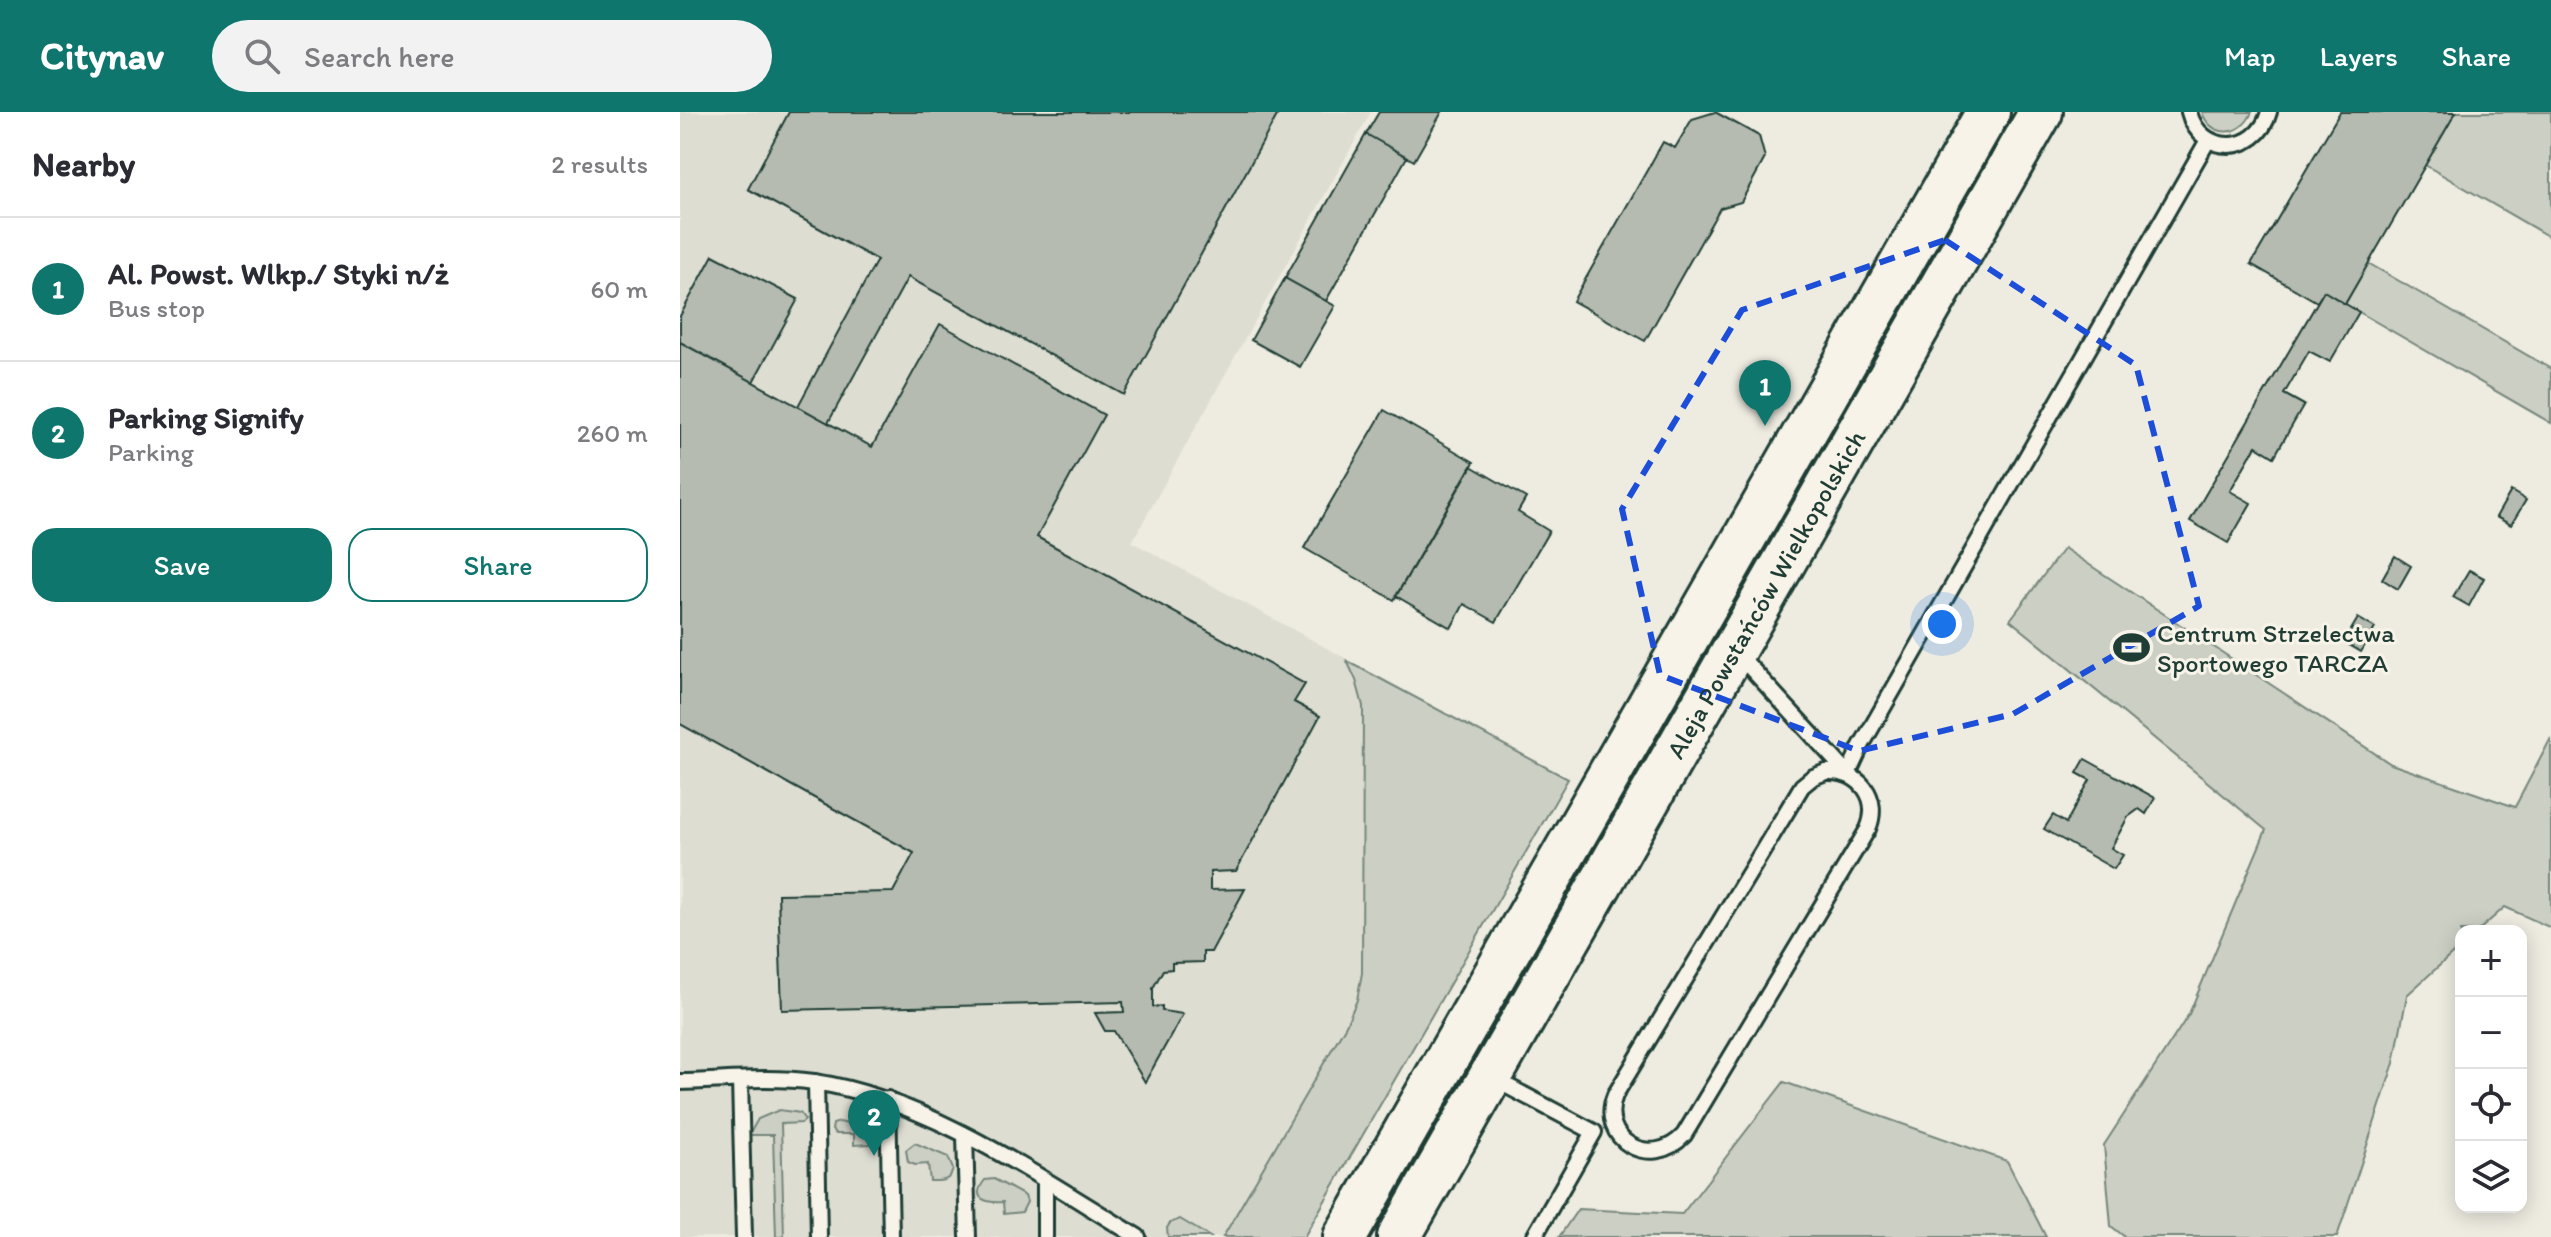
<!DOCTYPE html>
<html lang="en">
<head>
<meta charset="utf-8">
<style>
	:root { --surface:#fff; --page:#f2f2f3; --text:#2b2b33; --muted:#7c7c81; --line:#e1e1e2; --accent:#0f766e }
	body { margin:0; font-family:Itim,sans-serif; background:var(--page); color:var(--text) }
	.controls { position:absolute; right:24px; bottom:24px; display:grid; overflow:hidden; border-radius:16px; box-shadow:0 4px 20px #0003 }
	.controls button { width:72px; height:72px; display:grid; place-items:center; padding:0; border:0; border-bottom:2px solid var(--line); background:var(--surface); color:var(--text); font:40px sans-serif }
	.you { position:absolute; left:1262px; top:512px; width:28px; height:28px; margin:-20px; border:6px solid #fff; border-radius:50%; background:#1a73e8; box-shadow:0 0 0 12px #1a73e833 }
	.badge { display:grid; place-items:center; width:52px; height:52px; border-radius:50%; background:var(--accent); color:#fff; font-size:26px; font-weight:700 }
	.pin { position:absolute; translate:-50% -66px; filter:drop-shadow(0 2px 4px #0008) }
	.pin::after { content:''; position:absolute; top:42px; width:28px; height:24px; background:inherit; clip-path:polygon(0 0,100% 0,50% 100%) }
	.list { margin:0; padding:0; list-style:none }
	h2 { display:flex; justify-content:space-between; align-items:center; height:104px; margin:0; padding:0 32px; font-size:34px }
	h2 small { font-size:26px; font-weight:400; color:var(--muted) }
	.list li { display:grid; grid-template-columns:52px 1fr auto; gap:24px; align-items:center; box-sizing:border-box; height:144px; padding:0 32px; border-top:2px solid var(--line) }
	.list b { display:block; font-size:30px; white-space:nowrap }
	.list p { margin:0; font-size:26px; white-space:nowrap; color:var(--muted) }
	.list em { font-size:26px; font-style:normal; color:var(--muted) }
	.actions { display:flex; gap:16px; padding:24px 32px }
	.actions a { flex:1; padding:18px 0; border:2px solid var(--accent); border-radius:24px; text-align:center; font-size:28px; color:var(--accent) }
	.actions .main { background:var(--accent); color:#fff }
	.icon { flex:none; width:44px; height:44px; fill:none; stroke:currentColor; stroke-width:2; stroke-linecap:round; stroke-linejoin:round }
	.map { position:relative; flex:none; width:1871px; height:1125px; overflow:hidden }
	header { display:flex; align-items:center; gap:48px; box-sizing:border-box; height:112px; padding:0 40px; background:var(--accent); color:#fff }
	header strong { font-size:38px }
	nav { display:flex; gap:44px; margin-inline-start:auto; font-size:28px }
	.search { width:560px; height:72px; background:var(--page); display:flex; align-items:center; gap:20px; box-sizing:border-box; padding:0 28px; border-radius:44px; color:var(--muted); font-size:30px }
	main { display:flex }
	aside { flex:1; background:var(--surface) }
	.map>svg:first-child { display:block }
	.built { fill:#ddddd2 }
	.green { fill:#cccfc4; stroke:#76867c; stroke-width:2 }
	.building { fill:#b5bbb0; stroke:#1f3d34; stroke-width:2 }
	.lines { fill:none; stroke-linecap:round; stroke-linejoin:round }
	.service-casing { stroke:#1f3d34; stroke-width:20 }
	.secondary-casing { stroke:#1f3d34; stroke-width:48 }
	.service { stroke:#f7f3e8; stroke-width:14 }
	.secondary { stroke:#f7f3e8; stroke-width:42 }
	.marked { fill:none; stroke:#1d4ed8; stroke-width:6; stroke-dasharray:16 10; stroke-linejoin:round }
	.labels { text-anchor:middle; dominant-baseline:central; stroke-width:6; stroke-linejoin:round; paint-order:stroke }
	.street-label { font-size:26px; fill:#1f3d34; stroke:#f7f3e8 }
	.poi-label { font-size:26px; fill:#1f3d34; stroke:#f7f3e8; text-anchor:start }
</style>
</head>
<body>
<header>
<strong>Citynav</strong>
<div class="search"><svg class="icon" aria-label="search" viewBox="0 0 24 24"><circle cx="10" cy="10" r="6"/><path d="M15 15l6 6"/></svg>Search here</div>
<nav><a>Map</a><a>Layers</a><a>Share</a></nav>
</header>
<main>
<aside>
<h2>Nearby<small>2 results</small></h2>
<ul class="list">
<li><span class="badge">1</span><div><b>Al. Powst. Wlkp./ Styki n/ż</b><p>Bus stop</p></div><em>60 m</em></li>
<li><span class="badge">2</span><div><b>Parking Signify</b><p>Parking</p></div><em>260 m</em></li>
</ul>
<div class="actions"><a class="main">Save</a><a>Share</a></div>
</aside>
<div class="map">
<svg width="1871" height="1125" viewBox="0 0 1871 1125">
	<rect width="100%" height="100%" fill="#eeece1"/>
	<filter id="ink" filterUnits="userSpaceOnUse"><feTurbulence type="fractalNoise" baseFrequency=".0125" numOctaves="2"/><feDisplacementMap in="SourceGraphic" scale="16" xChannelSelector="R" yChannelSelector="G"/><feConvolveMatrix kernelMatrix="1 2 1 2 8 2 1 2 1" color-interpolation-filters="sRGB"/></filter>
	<g filter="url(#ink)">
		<path class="built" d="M0,0H691L452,430L840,641L563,1125H0Z"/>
		<path class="green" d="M1522,0H1572C1562,25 1531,27 1522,0Z
			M1776,0H1871V126L1745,53Z
			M1688,151L1871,257V311L1665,192Z
			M1384,436L1711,652L1835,695L1871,626V816L1825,795L1798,819H1781V834L1727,883L1714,951L1657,1125H1445L1431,1114L1424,1033L1509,902L1586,718L1330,508Z
			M667,549L888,667L624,1125H543L666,913L677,888L682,861L683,594L676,568Z
			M1104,970L1327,1049L1366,1125H879L898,1097L1002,1102Z
			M99,998L120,1001L125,1008L122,1011L101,1012L104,1125H96L93,1023H69L78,1007Z
			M160,1010L194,1019L196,1028L190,1032L174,1033V1022H156L152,1018L153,1012Z
			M235,1031L268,1045L273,1057C270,1070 261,1069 250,1069L248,1052L235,1053L228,1050L226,1038Z
			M314,1067L345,1084L347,1090L342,1100L324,1102L323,1090C308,1091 289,1088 305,1068Z
			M500,1107L530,1125H488L487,1116L490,1111Z"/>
		<path class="building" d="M109,0H599L444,283L228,165L148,311L118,294L197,148L68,77Z
			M699,0H762L734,49L686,22Z
			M1035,0L1079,24L1085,46L1061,90L1040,96L965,229L893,189L983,30L995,36L1012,7Z
			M1660,0H1776L1665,192L1644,179L1637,190L1571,152Z
			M686,22L727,45L646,189L605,166Z
			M33,143L118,187L73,270L0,230V204Z
			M605,166L655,194L620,255L571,228Z
			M1644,179L1679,200L1650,250L1629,239L1604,282L1624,293L1594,345L1576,334L1550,379L1571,391L1548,431L1510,409Z
			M260,212L424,303L357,425L625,572L614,590L640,604L556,759L530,760V778L565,777L531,840H523V850L492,851V857L483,858L473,876V895L482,894V899L503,902L465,970L434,919H425L415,901L444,900L443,890L102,898L98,782L213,780L234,741L0,612V230L192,335Z
			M704,298L794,350L714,488L624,436Z
			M791,354L846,386L838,400L869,419L816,510L784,492L771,516L716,484Z
			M1831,379L1846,388L1831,413L1816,405Z
			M1715,444L1731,454L1718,477L1702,467Z
			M1789,458L1804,466L1789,494L1773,485Z
			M1678,506L1695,516L1681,540L1664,530Z
			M1405,647L1475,686L1466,702L1459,697L1448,705L1431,736L1443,743L1434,757L1364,717L1373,703L1386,711L1410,668L1397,661Z"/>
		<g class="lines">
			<defs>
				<path id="service" d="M1509,0C1520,44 1577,44 1589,0
					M1058,542L1168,662L1181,634L1528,28
					M1146,660C1180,658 1201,686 1188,717L1004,1023C971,1059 917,1028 935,983L1122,674L1133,665Z
					M814,967L914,1020L854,1125
					M60,968L64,1125
					M0,970C45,969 90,964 134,970C249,987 360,1066 458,1125
					M136,970L139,1125
					M208,987L211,1125
					M285,1024L288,1125
					M365,1125V1070"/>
				<g id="secondary">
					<path d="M665,1125L1308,0"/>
					<path id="s1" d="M719,1125L1361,0"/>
				</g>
			</defs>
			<use href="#service" class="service-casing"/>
			<use href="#secondary" class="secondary-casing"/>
			<use href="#service" class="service"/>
			<use href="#secondary" class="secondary"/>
		</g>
	</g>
	<path class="marked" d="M1265,128L1456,253L1519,494L1333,602L1179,639L980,563L942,397L1062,198Z"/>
	<defs>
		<symbol id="stadium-bare" viewBox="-9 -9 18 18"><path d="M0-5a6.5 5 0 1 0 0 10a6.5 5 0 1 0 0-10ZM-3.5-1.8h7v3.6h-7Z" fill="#1f3d34" stroke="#f7f3e8" stroke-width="2.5" paint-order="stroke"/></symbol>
	</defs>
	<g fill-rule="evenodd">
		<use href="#stadium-bare" x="1426" y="510" width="51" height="51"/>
	</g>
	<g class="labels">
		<g class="street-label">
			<text stroke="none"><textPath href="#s1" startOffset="740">Aleja Powstańców Wielkopolskich</textPath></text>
		</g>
		<g class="poi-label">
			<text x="1477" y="521">Centrum Strzelectwa<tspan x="1477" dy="30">Sportowego TARCZA</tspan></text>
		</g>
	</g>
</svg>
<div class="controls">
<button>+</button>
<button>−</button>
<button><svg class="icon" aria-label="locate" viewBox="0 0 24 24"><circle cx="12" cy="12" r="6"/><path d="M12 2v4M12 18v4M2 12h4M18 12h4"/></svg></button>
<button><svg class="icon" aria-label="layers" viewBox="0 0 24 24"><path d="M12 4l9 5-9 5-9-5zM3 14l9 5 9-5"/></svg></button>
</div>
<div class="you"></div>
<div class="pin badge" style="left:1085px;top:314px">1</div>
<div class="pin badge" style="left:194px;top:1044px">2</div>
</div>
</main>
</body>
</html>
